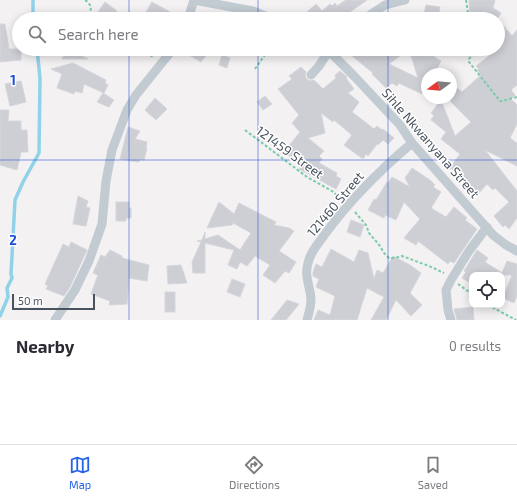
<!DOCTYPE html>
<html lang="en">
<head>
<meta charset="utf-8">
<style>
	:root { --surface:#fff; --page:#f7f7f7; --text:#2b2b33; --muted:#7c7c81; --line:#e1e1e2; --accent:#2563eb }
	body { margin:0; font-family:"Exo 2",sans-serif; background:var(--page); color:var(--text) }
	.controls { position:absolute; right:12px; bottom:12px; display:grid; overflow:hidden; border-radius:8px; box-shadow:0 2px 10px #0003 }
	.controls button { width:36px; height:36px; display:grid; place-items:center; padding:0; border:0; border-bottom:1px solid var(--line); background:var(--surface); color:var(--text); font:20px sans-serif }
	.compass { position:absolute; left:421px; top:68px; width:36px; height:36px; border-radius:50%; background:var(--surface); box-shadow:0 2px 10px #0003; rotate:254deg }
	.scale { position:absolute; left:12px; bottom:10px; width:83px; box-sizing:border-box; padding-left:4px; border:2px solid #49535e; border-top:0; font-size:11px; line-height:14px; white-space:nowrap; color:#49535e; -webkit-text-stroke:3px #fff; paint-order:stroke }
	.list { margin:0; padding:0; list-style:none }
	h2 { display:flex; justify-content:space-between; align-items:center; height:52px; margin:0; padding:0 16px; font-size:17px }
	h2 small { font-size:13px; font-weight:400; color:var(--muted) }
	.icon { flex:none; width:22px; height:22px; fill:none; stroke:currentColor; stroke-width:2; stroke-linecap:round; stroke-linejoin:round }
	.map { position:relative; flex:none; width:517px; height:320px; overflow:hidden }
	.search { position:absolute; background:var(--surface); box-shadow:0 2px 10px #0003; left:12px; right:12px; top:12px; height:44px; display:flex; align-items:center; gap:10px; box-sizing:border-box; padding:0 14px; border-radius:22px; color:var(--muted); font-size:15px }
	.sheet { height:124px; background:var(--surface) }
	nav { display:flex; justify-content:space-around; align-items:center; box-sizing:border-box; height:56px; border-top:1px solid var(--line); background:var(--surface); font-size:11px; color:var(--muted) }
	nav a { display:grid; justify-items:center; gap:2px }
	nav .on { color:var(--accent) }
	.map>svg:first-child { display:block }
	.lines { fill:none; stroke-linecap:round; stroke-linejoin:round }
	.stream { stroke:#90d2ea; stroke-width:3.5 }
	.building { fill:#cecfd5; stroke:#d5d6dc }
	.path { stroke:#7acca8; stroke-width:2; stroke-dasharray:3 2; stroke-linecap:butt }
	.minor { stroke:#c2cad2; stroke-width:9 }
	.grid { fill:none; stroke:#1d4ed8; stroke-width:1; stroke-opacity:0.55 }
	.labels { text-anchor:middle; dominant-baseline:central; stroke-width:3; stroke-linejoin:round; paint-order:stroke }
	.street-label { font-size:13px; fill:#49535e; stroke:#fff }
	.grid-label { font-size:13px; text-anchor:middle; font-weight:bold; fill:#1d4ed8; stroke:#fff; stroke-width:3; stroke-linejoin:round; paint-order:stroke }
</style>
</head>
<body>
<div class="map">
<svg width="517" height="320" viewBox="0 0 517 320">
	<rect width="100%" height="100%" fill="#f3f1f1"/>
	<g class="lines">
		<path class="stream" d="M33,19V0
			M0,316L8,297L7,288L12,278L11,274L15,200L23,182L39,153L40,78L37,49"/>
	</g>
	<path class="building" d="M346,0H367L340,19H338L335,15L329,19H312L307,12L316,4L322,11L330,4L332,6L335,3L337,6Z
		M469,0H495L493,8L501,13L497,19H493L486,14L482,19H476L470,13Z
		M105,2L117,11L111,19H107L98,12Z
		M152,2L170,12L166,19H142Z
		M426,5L440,7L438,19H423Z
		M498,19L512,36L517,30V85L511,90L515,95L511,99L517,105V124L510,138L517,143V166L485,150L517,191V218L509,229L505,225L503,227L494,216L509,202L495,188L493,190L487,184L478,194L459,178L462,175L450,168L460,154L441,139L446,132L431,120L434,116L431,113L441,100L455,136L471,122L451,102V95L457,88L462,92L481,75L477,70L479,69L476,66L498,49Z
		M0,24H5L9,49H21V60L0,62Z
		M67,49L88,59H62Z
		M179,49H211L201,62Z
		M356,49H409L389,64L418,78L409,49H422L441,61L434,74H427V82L422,94L399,83L397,86L392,83L386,88L372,74L373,73L351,55Z
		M222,55L230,58L227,68L219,65Z
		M73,63L106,80L105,83L108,85L104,93L84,84L82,93L75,91L74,94L57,88L62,74L51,69Z
		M301,67L306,72L305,77L307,79L310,81L314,80L323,89L336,78L335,75L340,71L347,77L346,78L354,89L348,93L359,102L352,112L374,129L377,126L382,130L383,129L394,138L388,144L383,140L378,145L377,144L368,156L366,154L363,159L344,145L352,135L334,120L333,122L321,113L325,133L308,138L324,151L319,156L322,159L319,163L337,173L336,176L341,179L336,189L299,169L301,166L284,152L300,132L292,123L299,115L278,89L292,79L289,76Z
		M21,81L26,102L10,106L5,84Z
		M103,93L114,100L109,107L97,102Z
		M265,96L272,104L263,110L257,102Z
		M155,98L167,109L156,120L145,110Z
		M0,110H9L8,121H21V130H27L28,152H21L17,170L0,165Z
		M128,127L140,131L135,139L147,142L146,148H147L144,160L140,159L139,162L120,159Z
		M412,168L430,180L435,185L433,187L441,192L431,208L446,217L454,207L467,218L465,220L477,229L454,263L450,261L448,264L418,241L416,245L404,238L420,219L404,202L396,220L385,215L384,218L368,210L374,199L376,200L387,182L388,183L392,177L410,187L405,178Z
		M78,196L88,201L86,207L90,208L86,226L73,224Z
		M116,202H129V208H131V218H126V221H116Z
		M219,202L234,214L239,203L276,222L274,225L289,228L294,231L279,251L296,262L289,273L285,271L275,283L263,275L270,265L255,256L247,266L240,262L237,269L228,265L234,250L205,243V273H193L192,262L201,242L197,241L202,240L205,232V239L218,235L240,250L251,233L233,223L232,225L207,228Z
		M351,220L364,225L360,237L347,232Z
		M71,242L87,250L70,287L64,296L46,289L48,286L45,284L63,244L69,247Z
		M331,249L354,262L359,250L368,253L374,279L377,270L383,273L393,256L410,265L421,273L410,293L422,305L411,316L396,300L386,320H371L384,297L367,288L357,320H314L318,310L330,315L335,296L316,287L319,279L313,276V272L316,264L322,267Z
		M110,250L122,256V258L149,265L147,281L129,278L127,304L109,305L110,301L91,294L98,275L93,273L101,255L105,257Z
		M477,250L488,258L485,262L502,273L507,261L517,264V296L514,303L503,298L512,275H472V284L462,278L466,272L464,271Z
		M181,265L187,283L168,284L167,266Z
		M232,279L245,284L240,297L227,292Z
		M165,292H175V312H165Z
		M287,300L299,304L286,320H271Z
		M473,307L474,320H457L454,309Z"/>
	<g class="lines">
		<path class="path" d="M85,0C94,6 90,10 89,19
			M466,0L469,19
			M142,49L153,57
			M477,49L469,59V62L500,101H502L517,97
			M255,69L269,49
			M245,130L307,177L332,191L341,199
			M355,212L366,225L369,233L380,246L384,253L389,258H395L402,256L429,266L444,273
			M458,284L472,294
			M488,305L516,320"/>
		<path class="minor" d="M194,0L253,11L273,19
			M188,19L194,0
			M364,19L385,5L405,0
			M327,49L354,76L400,125L412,143L493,235L506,245L517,251
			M311,75L319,66L330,49
			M55,320L75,290L89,261L102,224L106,181L112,150L127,110L136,95L173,49
			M307,320C309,313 311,306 311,299C310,286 304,276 308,263C310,252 319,243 325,234C350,200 380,170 412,143
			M451,320L448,310L446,290L451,280L469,251L487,227"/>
	</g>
	<path class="grid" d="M129,0V19M258,0V19M388,0V19M129,49V320M258,49V320M388,49V320M0,160H517"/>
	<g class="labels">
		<g class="street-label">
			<text transform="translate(431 143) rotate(49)">Sihle Nkwanyana Street</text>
			<text transform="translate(290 152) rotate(36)">121459 Street</text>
			<text transform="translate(335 204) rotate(-50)">121460 Street</text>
		</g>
	</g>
	<g class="grid-label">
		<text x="13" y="85">1</text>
		<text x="13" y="245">2</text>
	</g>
</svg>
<div class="controls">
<button><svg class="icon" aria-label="locate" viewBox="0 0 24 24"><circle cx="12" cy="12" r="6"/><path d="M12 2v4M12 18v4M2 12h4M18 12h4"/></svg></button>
</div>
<svg class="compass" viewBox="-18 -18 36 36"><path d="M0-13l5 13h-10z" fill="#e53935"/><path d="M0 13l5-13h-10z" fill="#7c7c81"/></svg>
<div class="scale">50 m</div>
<div class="search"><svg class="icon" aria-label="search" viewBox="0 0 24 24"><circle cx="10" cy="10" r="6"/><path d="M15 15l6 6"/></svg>Search here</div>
</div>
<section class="sheet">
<h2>Nearby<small>0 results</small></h2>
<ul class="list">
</ul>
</section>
<nav>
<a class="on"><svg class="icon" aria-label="map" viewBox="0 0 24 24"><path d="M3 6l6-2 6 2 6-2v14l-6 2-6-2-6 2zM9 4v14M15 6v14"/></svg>Map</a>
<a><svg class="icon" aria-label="directions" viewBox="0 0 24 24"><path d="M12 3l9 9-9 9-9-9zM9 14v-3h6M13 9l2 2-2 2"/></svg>Directions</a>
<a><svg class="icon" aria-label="saved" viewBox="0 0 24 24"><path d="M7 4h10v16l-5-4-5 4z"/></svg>Saved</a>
</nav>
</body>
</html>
